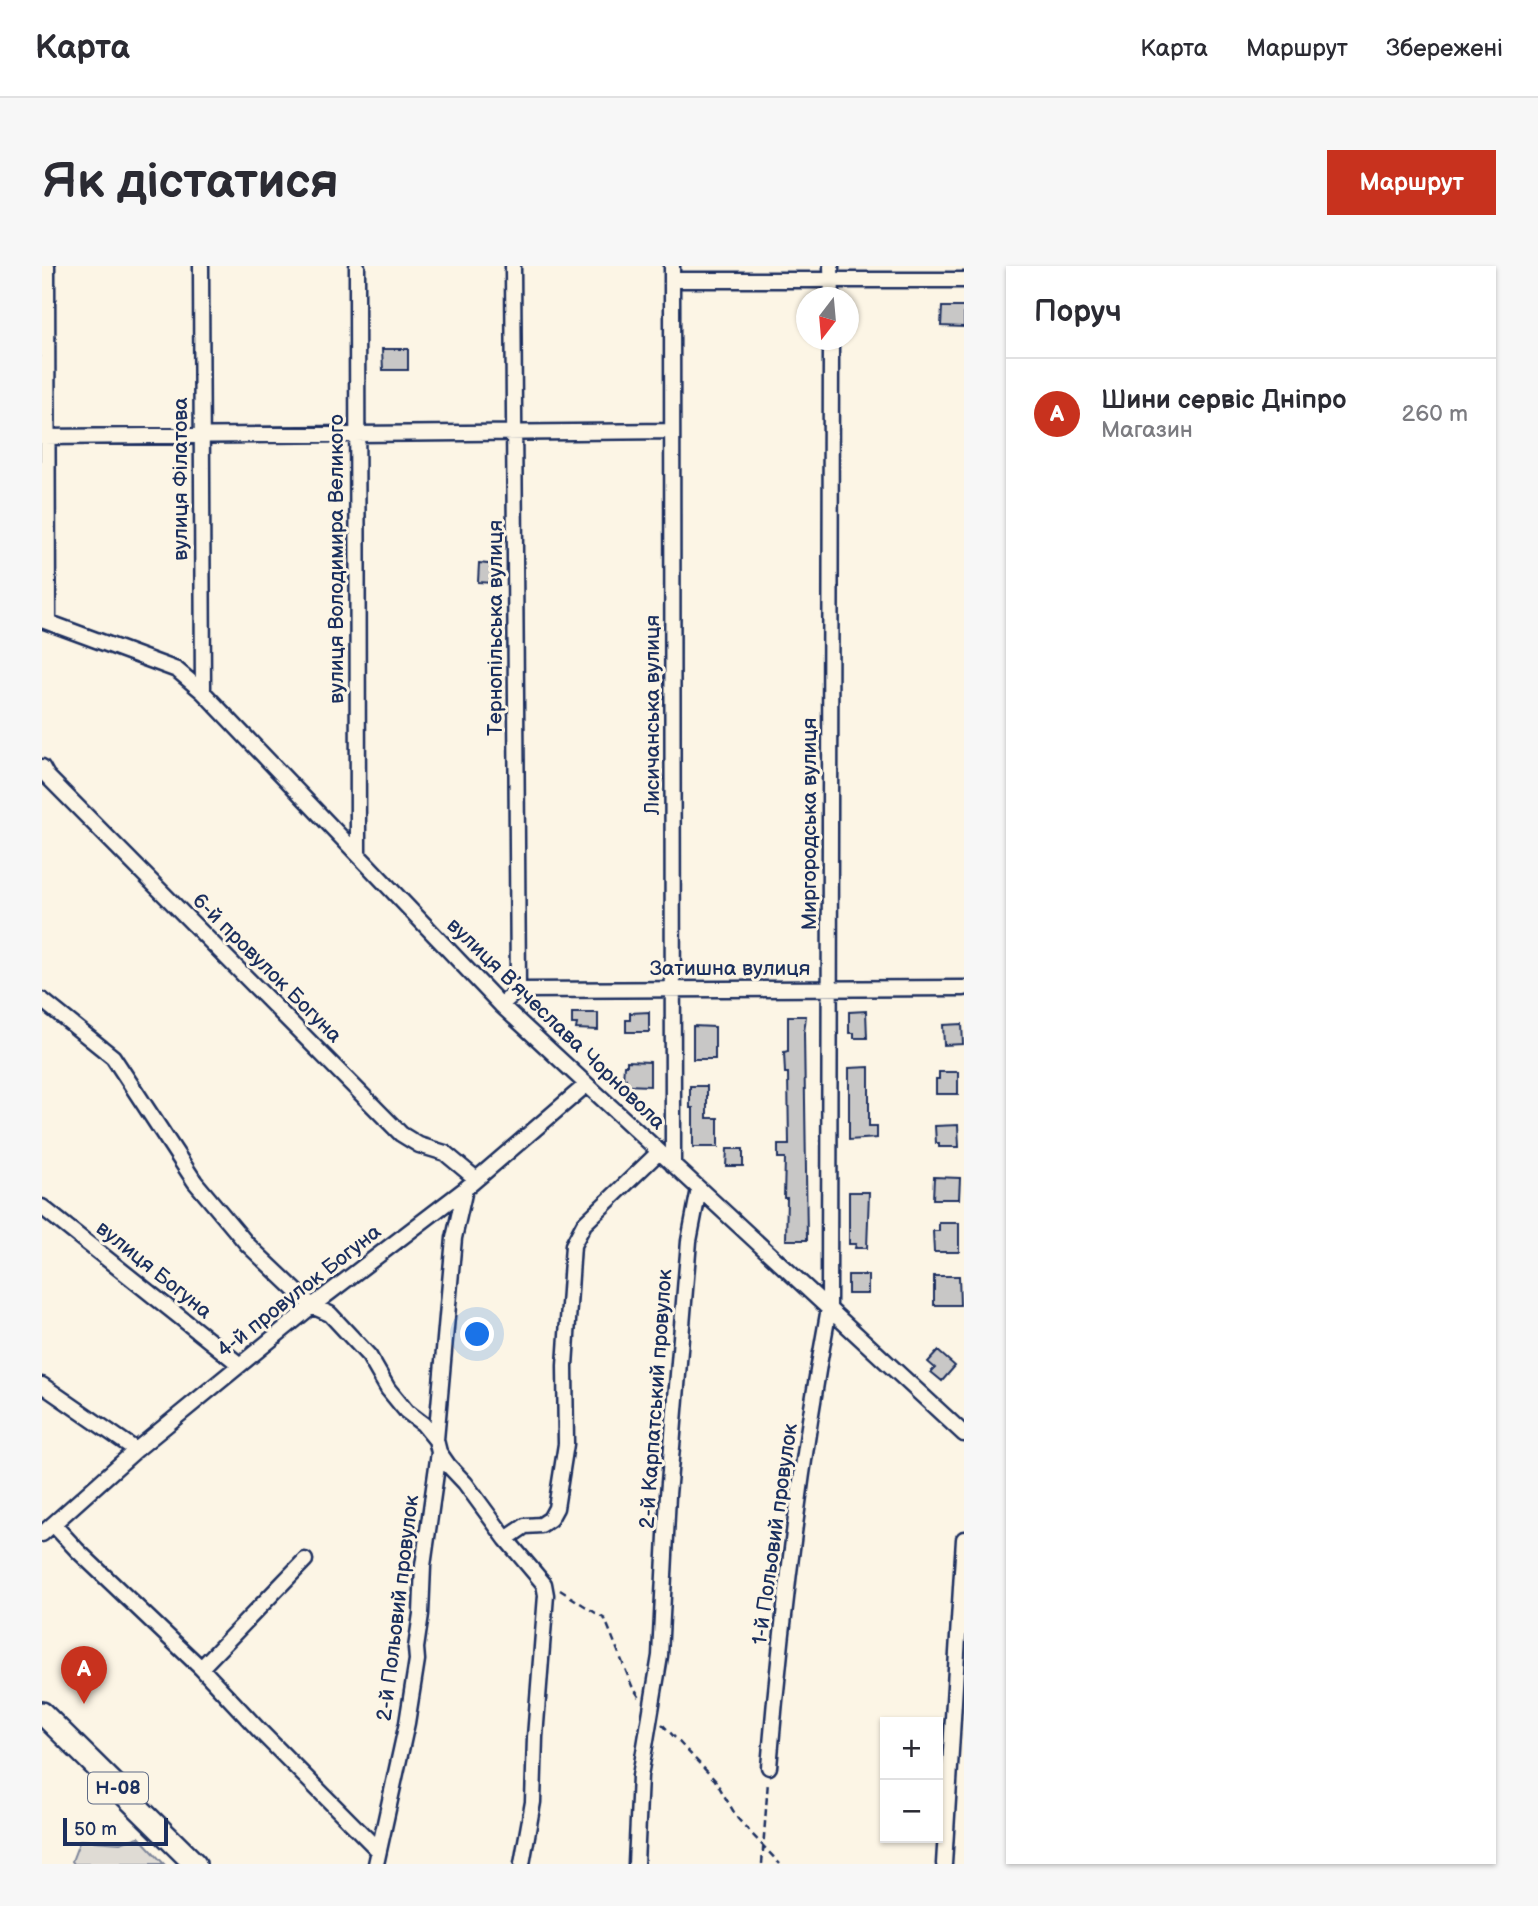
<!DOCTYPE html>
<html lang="uk">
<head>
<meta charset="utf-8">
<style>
	:root { --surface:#fff; --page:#f7f7f7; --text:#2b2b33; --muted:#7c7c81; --line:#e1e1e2; --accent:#c8321e }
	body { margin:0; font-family:"Balsamiq Sans",sans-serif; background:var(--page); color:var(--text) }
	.controls { position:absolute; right:21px; bottom:21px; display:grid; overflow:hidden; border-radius:0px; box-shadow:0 2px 5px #0004 }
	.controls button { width:63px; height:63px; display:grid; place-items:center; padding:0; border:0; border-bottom:2px solid var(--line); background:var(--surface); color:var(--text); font:35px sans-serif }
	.compass { position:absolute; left:754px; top:21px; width:63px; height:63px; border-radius:50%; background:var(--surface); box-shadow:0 2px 5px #0004; rotate:196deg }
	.scale { position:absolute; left:21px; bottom:18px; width:105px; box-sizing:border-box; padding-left:7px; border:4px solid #1b2f5e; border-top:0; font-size:19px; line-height:24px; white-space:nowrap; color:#1b2f5e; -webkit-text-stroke:5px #fcf5e5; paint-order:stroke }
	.you { position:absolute; left:436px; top:1069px; width:24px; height:24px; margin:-18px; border:5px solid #fff; border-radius:50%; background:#1a73e8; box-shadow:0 0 0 10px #1a73e833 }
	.badge { display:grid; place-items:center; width:46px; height:46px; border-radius:50%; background:var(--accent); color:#fff; font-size:23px; font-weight:700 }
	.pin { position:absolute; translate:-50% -58px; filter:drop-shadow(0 2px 4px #0008) }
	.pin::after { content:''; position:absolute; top:37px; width:24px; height:21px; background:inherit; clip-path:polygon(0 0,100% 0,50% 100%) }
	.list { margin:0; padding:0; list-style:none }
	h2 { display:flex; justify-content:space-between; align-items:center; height:91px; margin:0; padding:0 28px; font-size:30px }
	h2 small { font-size:23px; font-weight:400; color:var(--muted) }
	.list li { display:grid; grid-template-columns:46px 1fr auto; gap:21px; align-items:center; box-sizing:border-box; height:112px; padding:0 28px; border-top:2px solid var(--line) }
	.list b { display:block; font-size:26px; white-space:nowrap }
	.list p { margin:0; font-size:23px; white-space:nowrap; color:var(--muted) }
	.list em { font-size:23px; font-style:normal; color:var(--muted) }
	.map { position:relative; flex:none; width:922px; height:1598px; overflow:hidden; border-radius:0px }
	header { display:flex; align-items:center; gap:42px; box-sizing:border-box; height:98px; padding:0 35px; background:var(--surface); border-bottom:2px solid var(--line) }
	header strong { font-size:33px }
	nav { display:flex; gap:38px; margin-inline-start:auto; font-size:24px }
	.intro { display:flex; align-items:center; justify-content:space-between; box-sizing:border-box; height:168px; padding:0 42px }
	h1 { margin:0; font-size:49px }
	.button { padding:18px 32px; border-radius:0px; background:var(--accent); color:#fff; font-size:24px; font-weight:700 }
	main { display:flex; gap:42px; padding:0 42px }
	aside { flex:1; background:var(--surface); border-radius:0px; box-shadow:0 2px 5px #0004 }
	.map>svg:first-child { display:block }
	.green { fill:#dfdbd4; stroke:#7d8599; stroke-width:2 }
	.building { fill:#c8c7c6; stroke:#1b2f5e; stroke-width:2 }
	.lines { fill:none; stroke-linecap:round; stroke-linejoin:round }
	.street-casing { stroke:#1b2f5e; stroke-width:19 }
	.primary-casing { stroke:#1b2f5e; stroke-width:26 }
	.path { stroke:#1b2f5e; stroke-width:2.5; stroke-dasharray:7 5; stroke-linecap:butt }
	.street { stroke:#fcf5e5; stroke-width:14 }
	.primary { stroke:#fcf5e5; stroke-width:21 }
	.labels { text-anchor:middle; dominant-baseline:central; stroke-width:6; stroke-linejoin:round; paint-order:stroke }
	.shield { fill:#fcf5e5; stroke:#5e6a86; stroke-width:2 }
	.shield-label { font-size:19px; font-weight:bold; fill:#1b2f5e }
	.street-label { font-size:21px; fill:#1b2f5e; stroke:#fcf5e5 }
</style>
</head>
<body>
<header>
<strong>Карта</strong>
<nav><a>Карта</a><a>Маршрут</a><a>Збережені</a></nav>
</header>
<div class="intro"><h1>Як дістатися</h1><a class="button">Маршрут</a></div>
<main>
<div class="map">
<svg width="922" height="1598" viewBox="0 0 922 1598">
	<rect width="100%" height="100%" fill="#fcf5e5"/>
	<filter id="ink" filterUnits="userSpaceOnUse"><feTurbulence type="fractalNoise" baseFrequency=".0143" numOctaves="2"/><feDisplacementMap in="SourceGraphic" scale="14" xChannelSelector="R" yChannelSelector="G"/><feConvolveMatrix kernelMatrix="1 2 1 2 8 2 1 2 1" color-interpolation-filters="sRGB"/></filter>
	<g filter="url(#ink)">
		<path class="green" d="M97,1571L122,1598H32L30,1595L38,1574L78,1577Z"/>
		<path class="building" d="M900,41H922V61L899,60Z
			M340,83H366V104H341Z
			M437,297L454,299L452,317L436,316Z
			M824,745L825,772H812V767H807V746Z
			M607,746V766H584V754H588V747Z
			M530,747H556V764L534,763L535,758H530Z
			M746,750H764L762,767L765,974H744L745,932H742L743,892H736V879H747L746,807H743L742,786L746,785Z
			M920,758L921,778L902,779L901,759Z
			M651,760L673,761V793H651Z
			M585,795L608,796V820L584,819V813L581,814L582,799H585Z
			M827,801V860H835V872L807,874V802Z
			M897,806H916V828H894V813H897Z
			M648,820H665V852H676V881H651V842H648Z
			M916,859L917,881H897V877H894L893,860Z
			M685,883H701V900H684Z
			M892,911L918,912L917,933H891Z
			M807,926H827L825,982H813L814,978H807Z
			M897,957H917V986H892L891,965H897Z
			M806,1009H826V1028H806Z
			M892,1010H917L918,1039H892Z
			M896,1085L913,1100L900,1115L889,1106L893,1102L886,1096Z"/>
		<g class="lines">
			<defs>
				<path id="street" d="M5,0L6,355
					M159,0L161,426
					M315,0L316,586
					M471,0L476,724
					M630,0L631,899
					M789,0L790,32
					M630,14H922
					M0,171L630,165
					M0,354L135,404L161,426L459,739L922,1168
					M0,501L5,510L359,868L377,879L403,887L433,912
					M0,734L71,791L153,916L205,978L270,1040L288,1048L327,1090L346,1123L364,1145L381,1158L394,1174L397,1186L406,1199L423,1217L464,1273
					M459,739L476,724L922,722
					M0,941L198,1099
					M0,1119L94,1184
					M394,1174L412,972L423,923
					M11,1258L35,1284L159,1402L263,1294
					M0,1268L94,1184L270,1040L423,923L544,819
					M159,1402L216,1463L336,1584
					M727,1501C740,1348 759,1194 787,1042L789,74
					M334,1598L365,1457L375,1394L374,1382L379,1348L381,1300L397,1186
					M480,1598L491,1536L493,1471L504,1329L502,1318L464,1273L483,1260L499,1259L508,1253L514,1242L524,1178L523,1100L531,979L542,958L616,887
					M594,1598L598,1510L618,1390L626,1229L647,975L657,923
					M902,1598L922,1273"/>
				<path id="primary" d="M0,1447L153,1598"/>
			</defs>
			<use href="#street" class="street-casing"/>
			<use href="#primary" class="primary-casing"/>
			<path class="path" d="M518,1324L563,1353L590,1420L598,1432
				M620,1458L673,1514L696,1553L738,1598
				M720,1598L726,1515"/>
			<use href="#street" class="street"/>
			<use href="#primary" class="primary"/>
		</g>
	</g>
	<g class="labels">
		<rect class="shield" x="46" y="1506.5" width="60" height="31" rx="5"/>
		<g class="shield-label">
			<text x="76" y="1522">Н-08</text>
		</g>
		<g class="street-label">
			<text transform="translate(138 213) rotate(-90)">вулиця Філатова</text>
			<text transform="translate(294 293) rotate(-90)">вулиця Володимира Великого</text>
			<text transform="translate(453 362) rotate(-90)">Тернопільська вулиця</text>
			<text transform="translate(610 449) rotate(-90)">Лисичанська вулиця</text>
			<text transform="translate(767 558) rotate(-90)">Миргородська вулиця</text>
			<text transform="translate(225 702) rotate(45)">6-й провулок Богуна</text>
			<text x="688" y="702">Затишна вулиця</text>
			<text transform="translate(514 758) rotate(44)">вулиця Вʼячеслава Чорновола</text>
			<text transform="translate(112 1004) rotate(39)">вулиця Богуна</text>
			<text transform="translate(257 1025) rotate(-38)">4-й провулок Богуна</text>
			<text transform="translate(614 1133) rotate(-86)">2-й Карпатський провулок</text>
			<text transform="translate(733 1268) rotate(-82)">1-й Польовий провулок</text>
			<text transform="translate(356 1342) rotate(-83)">2-й Польовий провулок</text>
		</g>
	</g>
</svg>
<div class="controls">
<button>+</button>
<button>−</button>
</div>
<svg class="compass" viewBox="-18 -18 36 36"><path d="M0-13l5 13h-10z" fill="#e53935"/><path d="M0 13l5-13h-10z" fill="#7c7c81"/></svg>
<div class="scale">50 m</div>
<div class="you"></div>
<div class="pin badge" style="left:42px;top:1438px">A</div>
</div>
<aside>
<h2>Поруч<small></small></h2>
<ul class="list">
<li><span class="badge">A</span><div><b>Шини сервіс Дніпро</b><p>Магазин</p></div><em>260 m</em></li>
</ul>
</aside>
</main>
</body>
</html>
